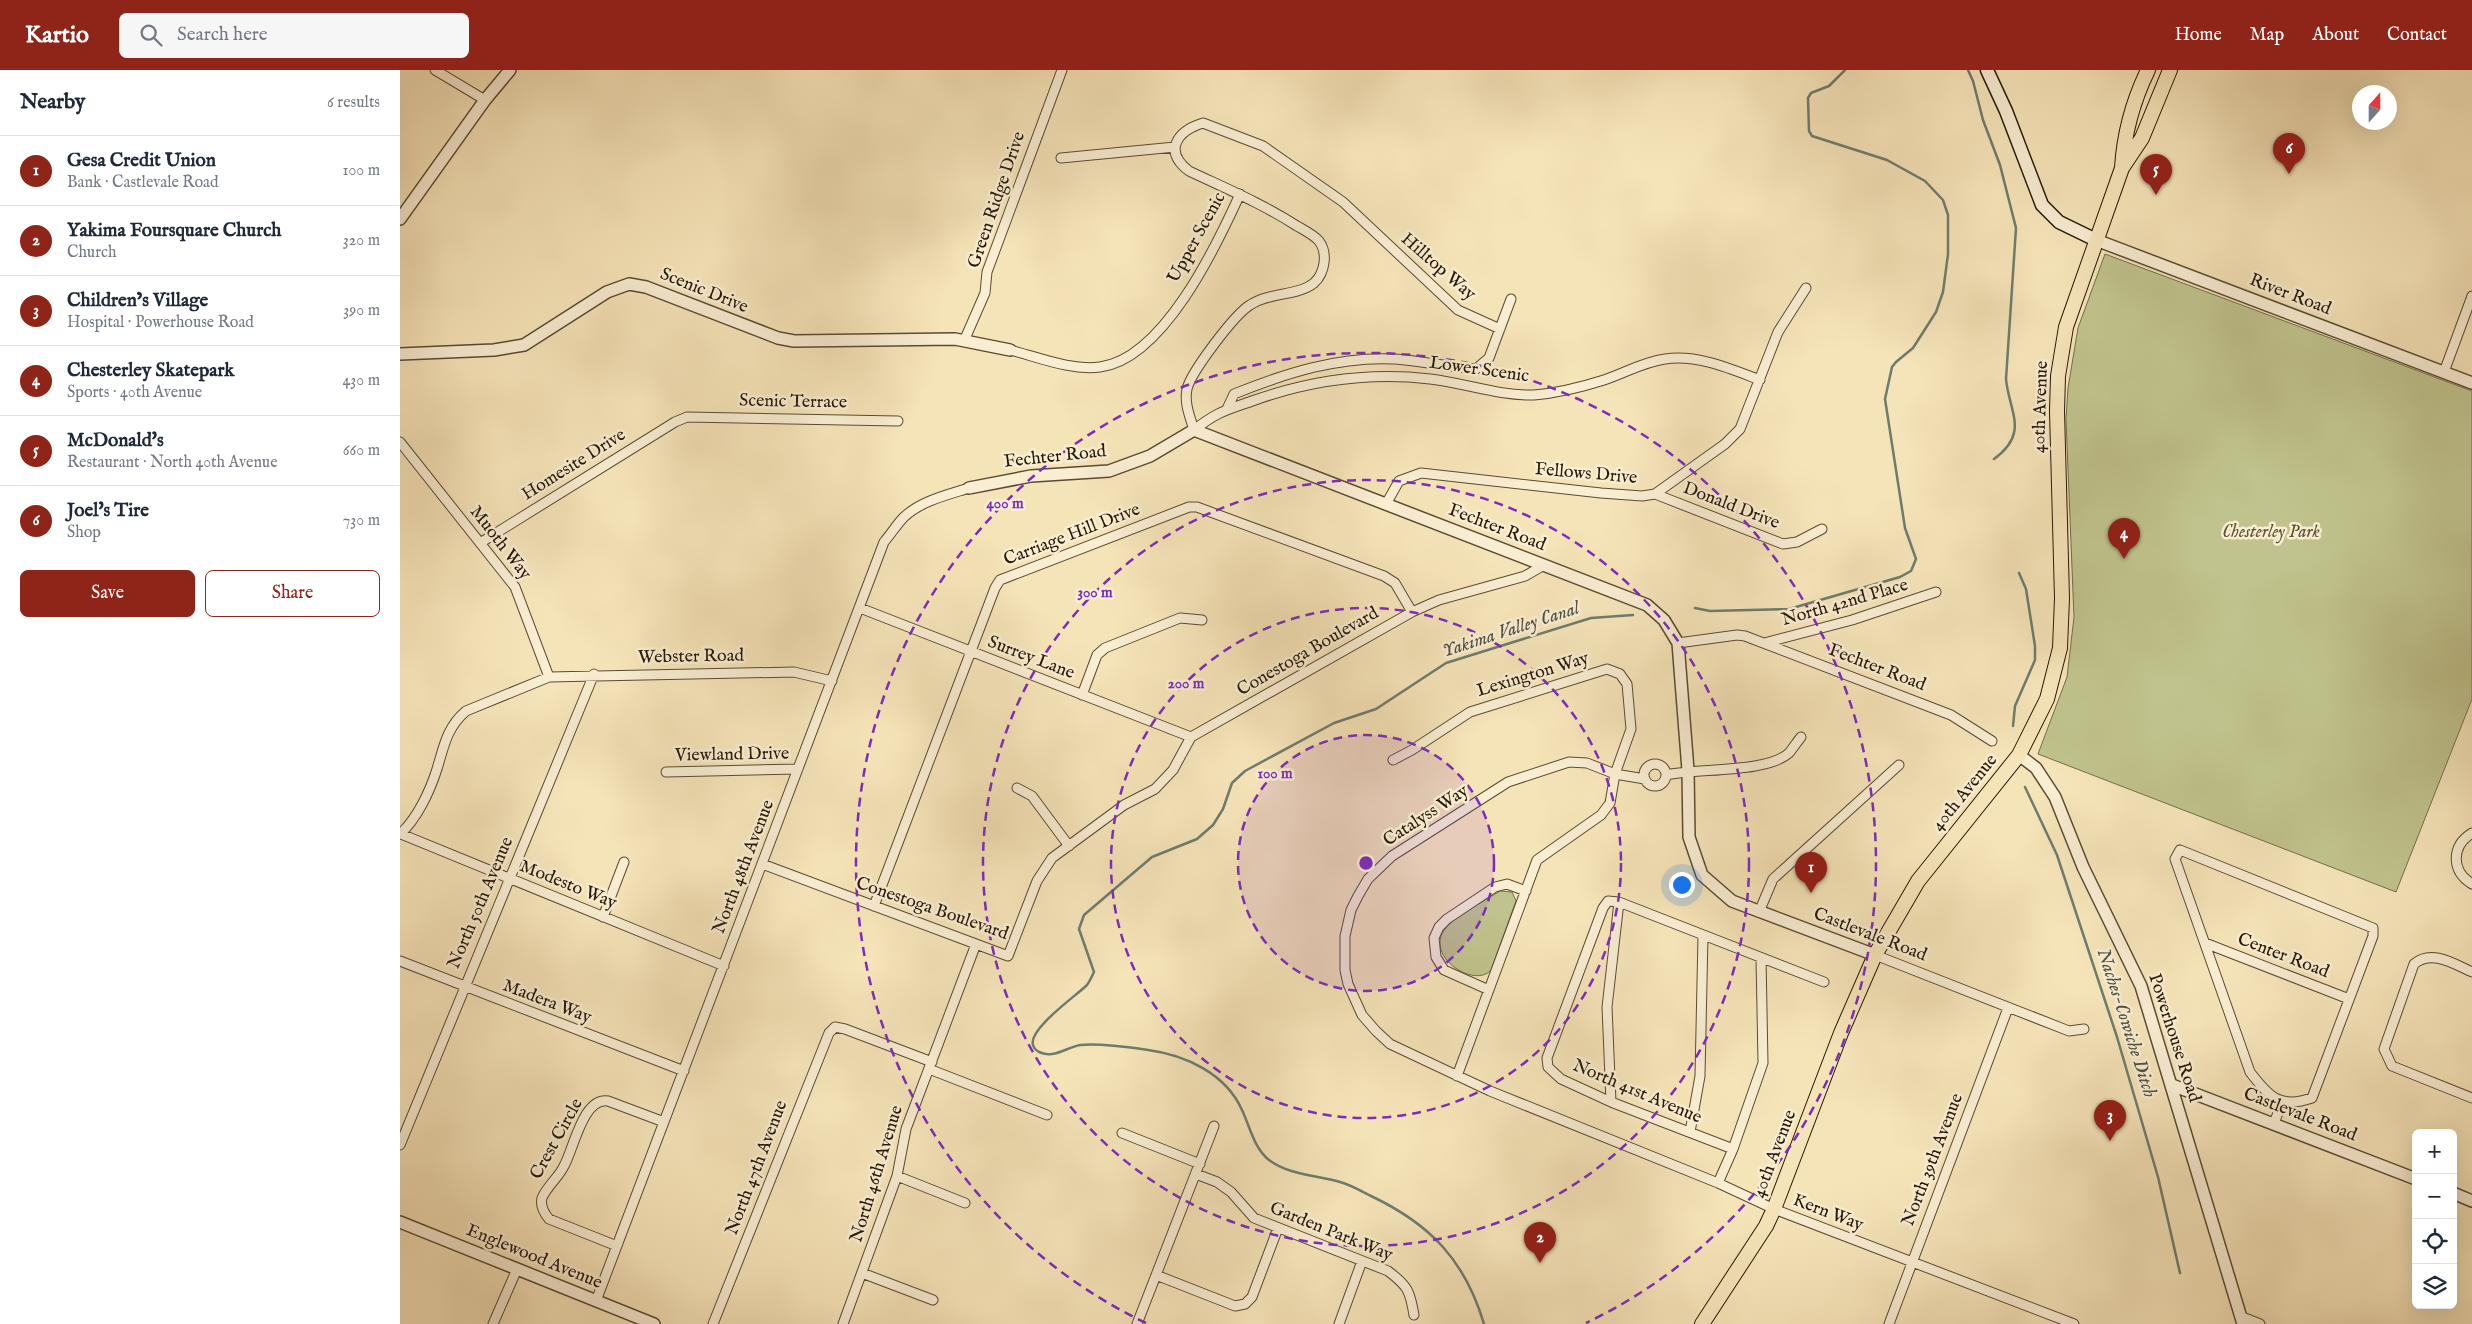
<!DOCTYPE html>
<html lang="en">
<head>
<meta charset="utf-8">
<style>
	:root { --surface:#fff; --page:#f6f6f7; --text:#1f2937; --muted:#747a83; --line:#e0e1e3; --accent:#8f2418 }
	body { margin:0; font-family:"IM FELL English",serif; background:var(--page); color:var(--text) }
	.controls { position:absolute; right:15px; bottom:15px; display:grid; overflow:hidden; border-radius:8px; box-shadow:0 5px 20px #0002 }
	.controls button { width:45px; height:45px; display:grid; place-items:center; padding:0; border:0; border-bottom:1px solid var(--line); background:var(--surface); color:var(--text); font:25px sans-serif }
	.compass { position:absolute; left:1952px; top:15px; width:45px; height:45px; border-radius:50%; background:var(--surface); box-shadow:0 5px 20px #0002; rotate:21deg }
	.you { position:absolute; left:1281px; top:814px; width:18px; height:18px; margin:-12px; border:4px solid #fff; border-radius:50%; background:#1a73e8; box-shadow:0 0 0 8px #1a73e833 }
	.badge { display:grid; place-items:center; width:32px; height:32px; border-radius:50%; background:var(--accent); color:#fff; font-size:16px; font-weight:700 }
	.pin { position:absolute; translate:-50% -41px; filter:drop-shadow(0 1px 2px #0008) }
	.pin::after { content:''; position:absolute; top:26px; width:18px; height:15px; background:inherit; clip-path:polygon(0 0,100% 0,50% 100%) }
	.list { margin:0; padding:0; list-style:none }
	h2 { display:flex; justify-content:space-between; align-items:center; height:65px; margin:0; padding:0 20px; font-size:21px }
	h2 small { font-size:16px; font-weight:400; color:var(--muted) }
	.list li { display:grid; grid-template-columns:32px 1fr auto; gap:15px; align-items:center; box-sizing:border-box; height:70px; padding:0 20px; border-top:1px solid var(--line) }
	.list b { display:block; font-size:19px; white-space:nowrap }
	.list p { margin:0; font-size:16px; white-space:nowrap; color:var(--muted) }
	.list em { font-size:16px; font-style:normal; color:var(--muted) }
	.actions { display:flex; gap:10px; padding:15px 20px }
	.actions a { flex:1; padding:11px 0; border:1px solid var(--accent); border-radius:8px; text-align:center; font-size:18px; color:var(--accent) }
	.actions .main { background:var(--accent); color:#fff }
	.icon { flex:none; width:28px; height:28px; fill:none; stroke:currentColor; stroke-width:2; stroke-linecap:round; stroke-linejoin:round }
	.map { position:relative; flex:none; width:2072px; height:1254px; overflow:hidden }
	header { display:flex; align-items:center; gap:30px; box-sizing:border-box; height:70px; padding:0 25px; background:var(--accent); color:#fff }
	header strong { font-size:24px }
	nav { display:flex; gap:28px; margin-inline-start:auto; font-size:18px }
	.search { width:350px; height:45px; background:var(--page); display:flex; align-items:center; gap:12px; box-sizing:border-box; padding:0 18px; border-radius:8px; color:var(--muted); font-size:19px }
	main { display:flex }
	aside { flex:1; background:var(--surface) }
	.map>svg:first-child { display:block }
	.green { fill:#c0c38d; stroke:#726e4a }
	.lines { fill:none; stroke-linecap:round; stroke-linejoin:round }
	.stream { stroke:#6d7c6e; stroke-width:2.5 }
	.minor-casing { stroke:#594b33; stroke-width:11 }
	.tertiary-casing { stroke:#594b33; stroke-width:14 }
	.secondary-casing { stroke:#251806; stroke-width:15 }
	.primary-casing { stroke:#251806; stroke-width:16 }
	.minor { stroke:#f9edd2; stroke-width:9 }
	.tertiary { stroke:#f9edd2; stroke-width:11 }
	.secondary { stroke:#f9edd2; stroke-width:12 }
	.primary { stroke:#f6e4b9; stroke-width:14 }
	.ring { fill:none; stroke:#7b2cbf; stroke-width:2.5; stroke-dasharray:9 6 }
	.labels { text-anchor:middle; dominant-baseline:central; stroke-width:5; stroke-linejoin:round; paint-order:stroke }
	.street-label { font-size:18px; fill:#251806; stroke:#f9edd2 }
	.park-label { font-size:18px; font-style:italic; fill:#5b5435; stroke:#f9edd2 }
	.water-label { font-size:19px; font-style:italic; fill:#4f5243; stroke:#f9edd2 }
	.centre { fill:#7b2cbf; stroke:#f9edd2; stroke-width:2.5 }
	.ring-label { font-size:15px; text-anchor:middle; font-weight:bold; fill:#7b2cbf; stroke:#f9edd2; stroke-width:5; stroke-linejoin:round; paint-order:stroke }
</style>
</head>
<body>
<header>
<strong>Kartio</strong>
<div class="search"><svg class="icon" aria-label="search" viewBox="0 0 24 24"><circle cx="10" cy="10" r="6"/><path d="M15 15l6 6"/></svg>Search here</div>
<nav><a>Home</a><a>Map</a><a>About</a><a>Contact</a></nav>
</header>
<main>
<aside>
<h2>Nearby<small>6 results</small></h2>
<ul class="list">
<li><span class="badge">1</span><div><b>Gesa Credit Union</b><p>Bank · Castlevale Road</p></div><em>100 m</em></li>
<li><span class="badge">2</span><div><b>Yakima Foursquare Church</b><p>Church</p></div><em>320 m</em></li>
<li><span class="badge">3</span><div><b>Children’s Village</b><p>Hospital · Powerhouse Road</p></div><em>390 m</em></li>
<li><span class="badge">4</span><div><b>Chesterley Skatepark</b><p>Sports · 40th Avenue</p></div><em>430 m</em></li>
<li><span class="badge">5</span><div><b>McDonald's</b><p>Restaurant · North 40th Avenue</p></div><em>660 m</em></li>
<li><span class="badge">6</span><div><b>Joel's Tire</b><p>Shop</p></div><em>730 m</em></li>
</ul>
<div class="actions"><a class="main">Save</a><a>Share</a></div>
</aside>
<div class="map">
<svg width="2072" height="1254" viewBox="0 0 2072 1254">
	<rect width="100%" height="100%" fill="#f6e4b9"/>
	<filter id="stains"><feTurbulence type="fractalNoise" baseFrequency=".004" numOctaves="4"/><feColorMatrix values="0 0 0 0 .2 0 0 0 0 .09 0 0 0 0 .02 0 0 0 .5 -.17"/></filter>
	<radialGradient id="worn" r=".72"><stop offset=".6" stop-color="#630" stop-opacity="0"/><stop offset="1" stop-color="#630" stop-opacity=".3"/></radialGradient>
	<path class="green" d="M1705,184L2072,321V629L1996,822L1638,684L1667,607L1674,547L1666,349L1668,318L1678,258Z
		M1100,821L1112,822L1116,831L1091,900C1075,919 1024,887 1045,859C1055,845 1085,831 1100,821Z"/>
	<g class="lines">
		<path class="stream" d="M1568,0L1573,11L1583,50L1600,95L1616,158L1606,309C1609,342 1630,363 1594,389
			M1295,538L1310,541L1389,539L1500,507L1511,501L1516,489L1505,458L1485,329L1492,297L1496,292L1513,278L1536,242L1543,222L1548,184V145L1543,130L1525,111L1487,90L1412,66L1409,61L1408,28L1411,23L1429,16L1445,0
			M1613,656L1615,636L1635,590V576L1626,519L1619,503
			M1625,717L1657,785L1717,967L1758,1107L1780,1203
			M1084,1254C1065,1190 1030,1154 971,1126C961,1121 951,1115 940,1112C916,1105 889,1105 869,1090C854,1078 850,1057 842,1040C826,1004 786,985 748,980C727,977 701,973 680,975C670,977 661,983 652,984C644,985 635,982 633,975C628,959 676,926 687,915C690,911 692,906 694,902L679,859L684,845L752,787L797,769L813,755L823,739L832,713L845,701L934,653L976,639L1046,593L1191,548L1233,545"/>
		<defs>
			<path id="minor" d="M35,0L85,30
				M661,88L775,77
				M1100,259L1058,240L943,132L863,76L803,53C777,61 763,81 789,101C827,119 861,133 897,156C904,160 914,165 919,171C928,183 925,203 914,213C898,226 869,222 850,235C834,245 791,302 787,319C784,333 790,347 794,360C818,341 827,340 855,330C912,310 969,302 1030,309C1065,313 1098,326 1134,325C1158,323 1182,317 1204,310C1225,303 1243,292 1265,289C1297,284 1331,299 1360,310
				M564,271L585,223L587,202L662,0
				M610,280C638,287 671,301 700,297C763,289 816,177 840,124
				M2044,302L2072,226
				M827,339L834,324C886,303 939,286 995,289C1022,291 1049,297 1076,299L1089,288L1111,229
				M0,372L115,517L149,607
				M1255,424L1383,474L1397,472L1422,459
				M986,434L999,411L1021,403L1201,423L1242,426L1255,424L1325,374L1340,359L1378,262L1406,218
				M80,473L275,352L287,347L498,351
				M460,538L791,667
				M1278,573L1337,565L1345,566L1551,645L1592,671
				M1364,573L1452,550L1536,522
				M682,625L697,585L705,578L780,548L802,550
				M993,690L1012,680L1070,642L1207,599L1220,604L1227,614L1231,659L1215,704L1210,733L1201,745L1137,790L1057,1006
				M1244 705a11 11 0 1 1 22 0a11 11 0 1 1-22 0Z
				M266,702L398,699
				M1266,705C1298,698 1367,703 1389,683C1393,678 1397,672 1401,667
				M1245,709L1215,704L1187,693L1169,692L1108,712L992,786L968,809L958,826L951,840L945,866V900L948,914L962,945L976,961L990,974L1090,1021L1318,1113L1374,1139L1674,1254
				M617,718L632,726L669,776
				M2072,763C2051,776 2051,801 2072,814
				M0,764C17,749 30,721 37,699C44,676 47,657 66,641L149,607L394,602L432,611
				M1,764L324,896
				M1780,780L1973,858V866L1912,1028C1880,1039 1869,1027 1850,1002L1775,789Z
				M362,794L608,886L637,811L652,788L724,735L755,719L773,700L791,667L1012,542L1039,530L1125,506L1144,495
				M474,836L595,518L600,510L789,437H797L984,506L995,513L1012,542
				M1359,842L1373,809L1499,695
				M203,847L224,792
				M1805,873L1949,929
				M1475,885L1669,961L1684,959
				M0,891L284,1001
				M2072,902C2054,894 2032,879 2014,894L1984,979L1992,996L2072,1028
				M1089,920L1044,900L1036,887L1034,868L1039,857L1047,849L1095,817L1107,814L1126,821
				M529,999L647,1045
				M1211,1032L1207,937L1219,832
				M1874,1053L1882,1033
				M1290,1062L1300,1006L1303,866
				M722,1063L800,1094
				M0,1075L194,604
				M1333,1079L1211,1032L1161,1009L1148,997L1147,988L1203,838L1208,831L1219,832L1424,912
				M796,1104L817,1112L831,1122L854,1148L988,1201C1008,1216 1010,1221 1014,1245
				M497,1106L565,1133
				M1318,1113L1333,1079L1363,993L1361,888
				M217,1176L149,1149C144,1143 140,1136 142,1128C147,1116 159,1107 164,1096C174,1078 183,1027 208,1031L264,1052
				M462,1203L533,1230
				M756,1205L835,1236L845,1234L852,1227L878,1158
				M196,1231L484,472C491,464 497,454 504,447C521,431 547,425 569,418
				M1842,1247L1860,1254
				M93,1254L117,1199
				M313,1254L429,963L435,957L445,959L532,992
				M443,1254L497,1106L506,1059L576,874
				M737,1254L814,1056
				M939,1254L962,1191
				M1489,1254L1608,938"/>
			<path id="tertiary" d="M0,149L85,30L110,0
				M1696,170L2072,313
				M0,284L94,280L124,275L207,222L229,214L246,217L378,268L394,271L555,269L610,280
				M569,418L631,406L709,401L750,386L794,360L1247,535L1264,550L1278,573L1288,700L1289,767L1302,805L1332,831L1475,885
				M1619,685L1636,698L1655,727L1683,797L1741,916L1843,1254
				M1772,1015L2016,1109
				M2053,1123L2072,1131
				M0,1152L254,1254"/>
			<path id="secondary" d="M1587,0L1606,41L1642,135L1659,152L1696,170"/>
			<path id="primary" d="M1722,98C1724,63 1733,31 1748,0
				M1302,1254L1366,1156L1374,1139L1441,963L1475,885L1518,811L1619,685L1647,629L1660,578L1662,528L1657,341L1658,306L1666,257L1722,98L1742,68L1770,0"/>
		</defs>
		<use href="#minor" class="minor-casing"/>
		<use href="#tertiary" class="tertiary-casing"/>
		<use href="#secondary" class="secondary-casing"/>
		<use href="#primary" class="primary-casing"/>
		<use href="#minor" class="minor"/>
		<use href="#tertiary" class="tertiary"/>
		<use href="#secondary" class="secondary"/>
		<use href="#primary" class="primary"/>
	</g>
	<circle cx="966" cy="793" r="128" fill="#7b2cbf" fill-opacity=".12"/>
	<g class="ring">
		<circle cx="966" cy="793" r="128"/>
		<circle cx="966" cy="793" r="255"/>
		<circle cx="966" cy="793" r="383"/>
		<path d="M746 1253A510 510 0 1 1 1186 1253"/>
	</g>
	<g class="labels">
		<g class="street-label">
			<text transform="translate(597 130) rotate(-71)">Green Ridge Drive</text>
			<text transform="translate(797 168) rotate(-61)">Upper Scenic</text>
			<text transform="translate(1038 197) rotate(41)">Hilltop Way</text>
			<text transform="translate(304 221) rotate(22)">Scenic Drive</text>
			<text transform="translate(1890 225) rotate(21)">River Road</text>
			<text transform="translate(1079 300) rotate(8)">Lower Scenic</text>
			<text transform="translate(393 332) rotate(1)">Scenic Terrace</text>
			<text transform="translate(1641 337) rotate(-88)">40th Avenue</text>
			<text transform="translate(655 387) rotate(-6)">Fechter Road</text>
			<text transform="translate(174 395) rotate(-32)">Homesite Drive</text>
			<text transform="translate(1186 404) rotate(5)">Fellows Drive</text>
			<text transform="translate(1331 436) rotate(21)">Donald Drive</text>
			<text transform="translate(1097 458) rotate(21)">Fechter Road</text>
			<text transform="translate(672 465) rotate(-21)">Carriage Hill Drive</text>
			<text transform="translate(100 473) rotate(52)">Muoth Way</text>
			<text transform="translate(1445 533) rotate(-16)">North 42nd Place</text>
			<text transform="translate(908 582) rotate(-30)">Conestoga Boulevard</text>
			<text transform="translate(291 587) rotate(-1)">Webster Road</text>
			<text transform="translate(631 588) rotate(21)">Surrey Lane</text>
			<text transform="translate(1477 598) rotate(21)">Fechter Road</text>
			<text transform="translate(1133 605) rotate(-17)">Lexington Way</text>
			<text transform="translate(332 685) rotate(-1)">Viewland Drive</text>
			<text transform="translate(1565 723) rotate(-51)">40th Avenue</text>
			<text transform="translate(1026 746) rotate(-33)">Catalyss Way</text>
			<text transform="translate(344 797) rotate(-69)">North 48th Avenue</text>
			<text transform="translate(168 815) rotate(22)">Modesto Way</text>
			<text transform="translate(81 833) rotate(-67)">North 50th Avenue</text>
			<text transform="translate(532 839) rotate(19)">Conestoga Boulevard</text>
			<text transform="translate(1470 865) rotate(21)">Castlevale Road</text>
			<text transform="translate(1883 886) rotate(21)">Center Road</text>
			<text transform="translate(147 932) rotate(21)">Madera Way</text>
			<text transform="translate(1774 968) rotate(72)">Powerhouse Road</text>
			<text transform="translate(1237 1022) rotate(23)">North 41st Avenue</text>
			<text transform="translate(1900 1045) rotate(21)">Castlevale Road</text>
			<text transform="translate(157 1069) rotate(-61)">Crest Circle</text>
			<text transform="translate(1375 1084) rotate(-69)">40th Avenue</text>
			<text transform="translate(1533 1090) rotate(-69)">North 39th Avenue</text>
			<text transform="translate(357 1098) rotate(-69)">North 47th Avenue</text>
			<text transform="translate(477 1104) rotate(-73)">North 46th Avenue</text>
			<text transform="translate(1428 1143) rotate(21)">Kern Way</text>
			<text transform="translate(931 1162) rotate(22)">Garden Park Way</text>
			<text transform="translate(134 1187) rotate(22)">Englewood Avenue</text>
		</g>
		<g class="park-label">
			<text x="1871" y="462">Chesterley Park</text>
		</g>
		<g class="water-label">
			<text transform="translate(1111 560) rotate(-18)">Yakima Valley Canal</text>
			<text transform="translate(1726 953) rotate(72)">Naches-Cowiche Ditch</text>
		</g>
	</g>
	<circle cx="966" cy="793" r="8" class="centre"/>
	<g class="ring-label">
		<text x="605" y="438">400 m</text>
		<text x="695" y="527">300 m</text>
		<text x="786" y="618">200 m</text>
		<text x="875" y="708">100 m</text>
	</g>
	<rect width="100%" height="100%" filter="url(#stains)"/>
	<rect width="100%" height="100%" fill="url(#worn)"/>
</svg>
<div class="controls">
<button>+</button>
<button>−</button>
<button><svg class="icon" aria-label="locate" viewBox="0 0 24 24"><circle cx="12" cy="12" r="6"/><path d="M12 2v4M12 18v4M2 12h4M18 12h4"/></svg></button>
<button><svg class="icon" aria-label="layers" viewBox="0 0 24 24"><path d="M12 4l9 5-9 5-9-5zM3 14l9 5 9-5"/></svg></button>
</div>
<svg class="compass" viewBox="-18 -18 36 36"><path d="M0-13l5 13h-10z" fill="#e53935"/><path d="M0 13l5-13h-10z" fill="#747a83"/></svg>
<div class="you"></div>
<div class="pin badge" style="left:1411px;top:823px">1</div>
<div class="pin badge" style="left:1140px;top:1193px">2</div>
<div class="pin badge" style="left:1710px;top:1071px">3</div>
<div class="pin badge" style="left:1724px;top:489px">4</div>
<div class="pin badge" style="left:1756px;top:125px">5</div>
<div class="pin badge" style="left:1889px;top:104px">6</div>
</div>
</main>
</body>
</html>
